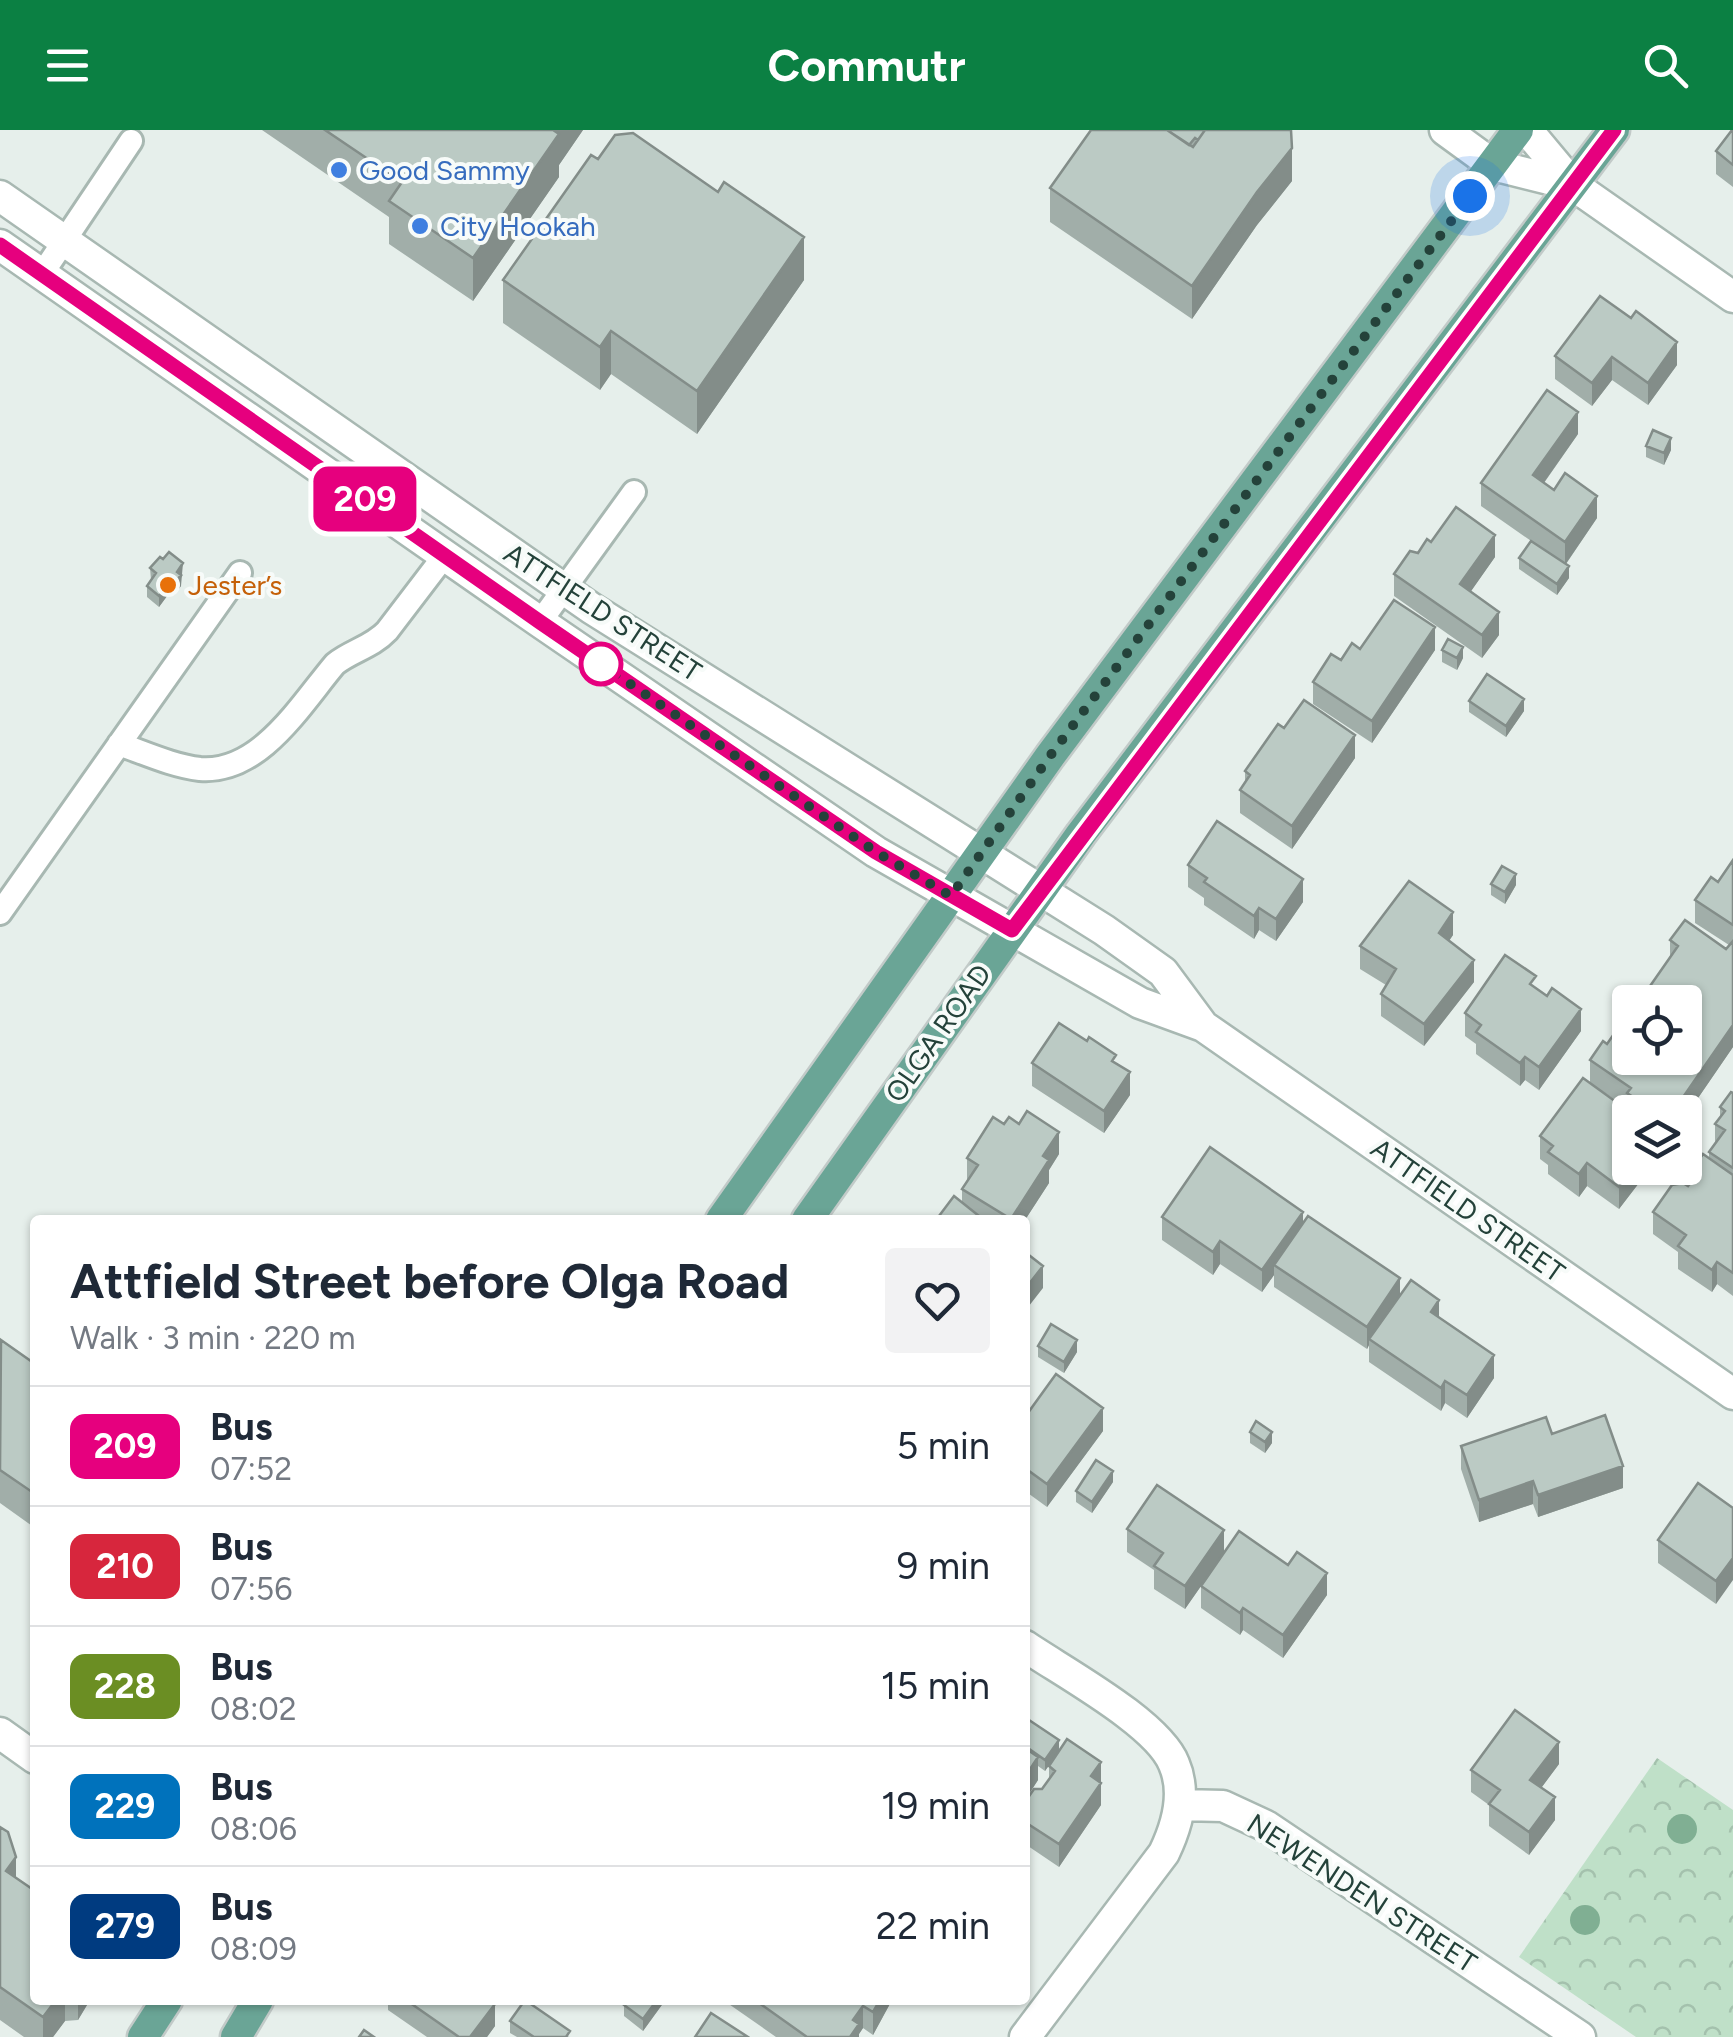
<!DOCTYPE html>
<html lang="en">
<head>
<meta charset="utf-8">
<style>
	:root { --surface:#fff; --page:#f2f2f3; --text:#1f2937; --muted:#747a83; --line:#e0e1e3; --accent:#0b8043 }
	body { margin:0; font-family:Figtree,sans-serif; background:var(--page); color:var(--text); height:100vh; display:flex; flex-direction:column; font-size:38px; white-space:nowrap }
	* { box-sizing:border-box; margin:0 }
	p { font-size:32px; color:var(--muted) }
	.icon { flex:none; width:55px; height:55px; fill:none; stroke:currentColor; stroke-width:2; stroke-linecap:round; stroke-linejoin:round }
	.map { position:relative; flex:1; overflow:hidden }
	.drawer { position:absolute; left:30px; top:1085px; width:1000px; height:790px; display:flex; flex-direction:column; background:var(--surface); border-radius:10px; box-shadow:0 2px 8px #0004 }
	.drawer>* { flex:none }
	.badge { padding:0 20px; border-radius:15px; font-size:35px; line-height:65px }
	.controls { position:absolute; left:1612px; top:855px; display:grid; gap:20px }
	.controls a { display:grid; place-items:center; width:90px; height:90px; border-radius:10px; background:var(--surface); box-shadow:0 2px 8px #0004; font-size:50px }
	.you { position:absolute; width:50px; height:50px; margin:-25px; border:8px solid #fff; border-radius:50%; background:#1a73e8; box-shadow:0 0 0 15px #1a73e833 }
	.map>.badge { position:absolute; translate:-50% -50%; box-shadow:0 0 0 5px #fff }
	.round { display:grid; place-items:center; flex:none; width:105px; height:105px; border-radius:10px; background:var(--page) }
	.overview { display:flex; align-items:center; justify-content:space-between; height:170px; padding:0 40px }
	h1 { font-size:48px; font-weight:700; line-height:75px }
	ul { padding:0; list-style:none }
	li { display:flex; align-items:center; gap:30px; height:120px; padding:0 40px; border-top:2px solid var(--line) }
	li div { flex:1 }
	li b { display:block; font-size:38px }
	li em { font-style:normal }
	li .badge { min-width:110px; font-weight:700; text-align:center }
	header { display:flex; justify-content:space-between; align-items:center; height:130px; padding:0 40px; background:var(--accent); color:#fff; font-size:45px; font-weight:700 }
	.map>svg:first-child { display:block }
	.park { fill:url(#park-crowns) }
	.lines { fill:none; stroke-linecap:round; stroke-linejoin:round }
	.service-casing { stroke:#a8b8b2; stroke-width:28 }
	.minor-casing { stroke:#a8b8b2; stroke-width:35 }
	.tertiary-casing { stroke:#a8b8b2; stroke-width:35 }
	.primary-casing { stroke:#c2cac8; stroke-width:35 }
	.service { stroke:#fff; stroke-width:22 }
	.minor { stroke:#fff; stroke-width:30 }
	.tertiary { stroke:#fff; stroke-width:30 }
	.primary { stroke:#6aa596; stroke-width:30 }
	.tree { fill:#80af93 }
	.wall { fill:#a1aea9 }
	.shaded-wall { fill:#838d89 }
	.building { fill:#bbcac4; stroke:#838d89; stroke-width:2.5 }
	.line-casing { stroke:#fff; stroke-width:22 }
	.line { stroke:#e6007e; stroke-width:15 }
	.walk { stroke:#24423a; stroke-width:10; stroke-dasharray:0 18 }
	.shop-dot { fill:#3f7fe0; stroke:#f7fbf9; stroke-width:4 }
	.food-dot { fill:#e8710a; stroke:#f7fbf9; stroke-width:4 }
	.stop-dot { fill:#fff; stroke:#e6007e; stroke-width:5 }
	.labels { text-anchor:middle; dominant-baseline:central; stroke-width:8; stroke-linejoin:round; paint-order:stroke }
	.shop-label { font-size:28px; fill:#366cbe; stroke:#f7fbf9; text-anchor:start }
	.food-label { font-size:28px; fill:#c56008; stroke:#f7fbf9; text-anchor:start }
	.street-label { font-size:28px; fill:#24423a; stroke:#f7fbf9 }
</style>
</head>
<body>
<header><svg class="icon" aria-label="menu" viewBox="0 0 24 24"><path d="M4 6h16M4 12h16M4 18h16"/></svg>Commutr<svg class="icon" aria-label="search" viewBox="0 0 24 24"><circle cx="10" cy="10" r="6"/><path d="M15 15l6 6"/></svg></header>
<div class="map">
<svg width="1733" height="1907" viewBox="0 0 1733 1907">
	<defs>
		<pattern id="park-crowns" width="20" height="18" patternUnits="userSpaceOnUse" patternTransform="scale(2.5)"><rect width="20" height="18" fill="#bfe0c8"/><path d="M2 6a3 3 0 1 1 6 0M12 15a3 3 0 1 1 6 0" fill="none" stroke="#a4c1ad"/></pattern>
	</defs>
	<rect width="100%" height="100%" fill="#e6efeb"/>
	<path class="park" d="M1657,1628L1733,1680V1907H1636L1519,1827Z"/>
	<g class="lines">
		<defs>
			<path id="service" d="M42,144L131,11
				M540,492L634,362
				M119,614C145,623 173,636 200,639C260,644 301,574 335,534C351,521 372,517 387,501L445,425
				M0,783L240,443"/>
			<path id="minor" d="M1445,0L1493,35L1573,55
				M1527,0L1573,55L1733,167
				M1025,1516C1063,1542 1158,1593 1174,1634C1187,1664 1177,1696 1164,1723L1025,1907
				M0,1603L35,1628
				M1180,1675L1223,1676L1266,1696L1580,1907"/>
			<path id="tertiary" d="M0,66L591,478L1104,800L1163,842L1203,896
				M0,115L540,492L876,722L1140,873L1203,896L1733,1264"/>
			<path id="primary" d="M721,1090L1050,626L1518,0
				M807,1090L1081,704L1614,0
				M143,1907L167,1870
				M236,1907L258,1870"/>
		</defs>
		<use href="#service" class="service-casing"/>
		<use href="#minor" class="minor-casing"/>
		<use href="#tertiary" class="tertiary-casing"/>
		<use href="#primary" class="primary-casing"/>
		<use href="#service" class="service"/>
		<use href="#minor" class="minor"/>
		<use href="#tertiary" class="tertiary"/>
		<use href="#primary" class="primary"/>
	</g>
	<g class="tree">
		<circle cx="1682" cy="1699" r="15"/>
		<circle cx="1585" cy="1790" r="15"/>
	</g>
	<path class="wall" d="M262,0H583L559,35V47L473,171L389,114V87Z
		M1091,0H1291L1292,51L1257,95L1192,189L1050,92V58Z
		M1733,0V57L1716,44V21Z
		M503,150H804L697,304L611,244L600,260L503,193Z
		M1600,166L1677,235L1648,275L1612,250L1592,276L1555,249V226Z
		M1578,304L1544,353L1597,388L1566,434L1569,448L1557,465L1519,439V428L1534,413L1481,376V353Z
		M1646,316L1671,320L1664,335L1646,327Z
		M1431,412L1495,427L1470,462L1499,505L1482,528L1394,466V444Z
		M150,438L183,445L181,448V456L174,465L170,462L159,477L147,467V456L151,450Z
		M1360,519L1435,520L1372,613L1313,574V552L1341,530Z
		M1442,520L1463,528L1457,540L1442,532Z
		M1469,571L1524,581L1506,607L1469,582Z
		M1284,598L1355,628L1292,719L1240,683V660L1245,653V641Z
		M1733,730V917L1685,987V982H1630L1642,1038V1049L1619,1079L1587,1056L1579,1067L1548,1044V1035L1540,1029V1006L1620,973L1590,953V930L1607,914L1685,928V872H1648V859L1670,828V810L1726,819L1729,815L1695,793V770L1718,752Z
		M1188,735L1303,772L1276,811L1259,800L1254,809L1204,775V768L1188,757Z
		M1491,754L1516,755L1505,774L1491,765Z
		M1453,805L1449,811L1474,852L1424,916L1381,886V864L1386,855L1360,839V816Z
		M1536,858L1581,901L1539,960L1525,950L1520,956L1476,924V914L1465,906V883Z
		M1087,911L1116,934L1130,965L1104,1003L1032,956V933Z
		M1733,963V1166L1717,1154L1712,1162L1678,1139V1122L1653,1104V1082L1688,1056L1693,1049V1038L1709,1028V1022L1715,1014V994L1720,987V977Z
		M1004,994L1059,1024L1049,1040V1053L1025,1090H936L962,1073V1059L967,1051V1028Z
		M1162,1087L1303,1092L1400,1165L1439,1188L1494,1248L1467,1288L1445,1273L1441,1281L1369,1232V1215L1367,1219L1274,1157V1145L1262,1162L1220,1134L1213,1145L1162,1110Z
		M0,1211L35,1234V1398L0,1373Z
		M1038,1216L1077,1222L1064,1243L1038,1227Z
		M1025,1287L1103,1301L1047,1377L1025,1361Z
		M1250,1302L1272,1313L1265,1323L1250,1313Z
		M1552,1304L1623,1358L1538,1387L1533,1374L1479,1392L1461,1339V1316Z
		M1113,1352L1092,1383L1076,1372V1361Z
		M1733,1378L1716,1474L1658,1433V1410Z
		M1127,1399L1224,1423L1185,1479L1154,1459V1440L1127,1422Z
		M1201,1456L1327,1465L1283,1528L1243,1500L1240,1505L1201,1478Z
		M1025,1596L1059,1621L1045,1641L1038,1636V1650L1025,1670Z
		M1559,1634L1541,1658L1555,1690L1529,1725L1489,1696V1675L1471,1662V1640Z
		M1049,1636L1101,1675L1059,1737L1025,1714V1672L1042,1659L1049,1651Z
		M0,1697L16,1748L35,1870H90L78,1890L65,1891L53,1907H24L0,1890Z
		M388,1870H490L495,1896L487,1907H427L388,1880Z
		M664,1870V1872L643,1901L624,1886V1875Z
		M723,1870H892L873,1905L863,1898L859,1904V1907H776Z
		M510,1891L570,1907H517L510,1903Z"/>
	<path class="shaded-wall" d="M553,0H583L559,35V47L473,171V128Z
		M1292,18V51L1257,95L1192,189V156L1257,62Z
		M804,107V150L697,304V261Z
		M611,201V244L600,260V217Z
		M1677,212V235L1648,275V253Z
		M1612,227V250L1592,276V253Z
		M1578,282V304L1533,368V345Z
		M1671,308V320L1664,335V323Z
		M1597,366V388L1565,435V412Z
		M1495,405V427L1460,477V454Z
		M183,433L181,456L174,465V454L177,442Z
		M1569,436V448L1557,465V454Z
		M170,451V462L159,477V466Z
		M1499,482V505L1482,528V505Z
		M1435,497V520L1372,613V591Z
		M1463,517V528L1457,540V528Z
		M1524,569V581L1506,607V596Z
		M1355,605V628L1292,719V696Z
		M1516,744V755L1505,774V762Z
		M1303,749V772L1276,811V789Z
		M1259,778V800L1254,809V786Z
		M1453,782V805L1439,825V803Z
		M1474,830V852L1424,916V894Z
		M1581,879V901L1539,960V937Z
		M1733,895V917L1685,987V982H1679V973Z
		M1525,927V950L1520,956V933Z
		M1130,942V965L1104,1003V981Z
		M1671,968V982H1660Z
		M1059,1002V1024L1049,1040V1053L1025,1090H1011L1043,1026Z
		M1587,1033V1056L1579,1067V1044Z
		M1632,1038H1642V1049L1619,1079V1057Z
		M1303,1082V1104L1274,1135V1145L1262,1162V1140Z
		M1220,1111V1134L1213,1145V1122Z
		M1717,1132V1154L1712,1162V1140Z
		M1043,1136V1158L1025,1181V1159Z
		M1400,1148V1171L1369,1209V1215L1367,1219V1197Z
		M1439,1170V1192L1431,1182Z
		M1077,1210V1222L1064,1243V1232Z
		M1494,1225V1248L1467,1288V1265Z
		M1445,1251V1273L1441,1281V1258Z
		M1103,1278V1301L1047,1377V1354Z
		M1272,1302V1313L1265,1323V1312Z
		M1623,1336V1358L1538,1387V1365Z
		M1113,1341V1352L1092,1383V1372Z
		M1533,1351V1374L1479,1392V1370Z
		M1224,1400V1423L1185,1479V1456Z
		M1733,1428V1450L1716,1474V1451Z
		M1327,1443V1465L1283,1528V1505Z
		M1243,1478V1500L1240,1505V1483Z
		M1059,1610V1621L1045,1641V1630Z
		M1559,1612V1634L1530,1673V1650Z
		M1038,1627V1650L1025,1670V1647Z
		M1101,1632V1675L1059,1737V1714L1091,1646Z
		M1555,1667V1690L1529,1725V1702Z
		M16,1727V1760L6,1741Z
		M56,1870H65V1891L53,1907H43V1887Z
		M78,1870H90L78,1890Z
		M657,1870H664V1872L643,1901V1889Z
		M880,1870H892L873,1905V1882Z
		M495,1874V1896L487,1907H470Z
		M863,1876V1898L859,1904V1907H850L853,1890Z"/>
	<path class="building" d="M325,0H553L559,4L473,128L389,71L402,52Z
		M1091,0H1167L1193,17L1205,0H1291L1292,18L1257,62L1192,156L1050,58Z
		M1167,0H1205L1198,10L1195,8L1189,15Z
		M1732,0H1733V35L1716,21Z
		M633,3L718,62L724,52L804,107L697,261L611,201L600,217L503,150L591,25L598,29L615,5Z
		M1600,166L1631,188L1636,181L1677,212L1648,253L1612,227L1592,253L1555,226Z
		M1547,260L1578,282L1533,345L1554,360L1565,343L1597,366L1565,412L1481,353Z
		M1653,300L1671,308L1664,323L1646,316Z
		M1456,377L1495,405L1460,454L1499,482L1482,505L1394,444L1410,421L1418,423L1427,409L1431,412Z
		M1531,411L1569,436L1557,454L1519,428Z
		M169,422L183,433L177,442L181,445L174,454L170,451L159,466L147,456L156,443L150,438L160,427L163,429Z
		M1394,470L1435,497L1372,591L1313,552L1331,524L1341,530L1352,513L1360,519Z
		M1448,509L1463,517L1457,528L1442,520Z
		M1487,544L1524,569L1506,596L1469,571Z
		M1304,570L1355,605L1292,696L1240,660L1250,645L1245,641L1278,594L1284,598Z
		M1217,691L1303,749L1276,789L1259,778L1254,786L1204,752L1207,748L1188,735Z
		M1733,730V795L1695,770L1711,747L1718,752Z
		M1502,736L1516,744L1505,762L1491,754Z
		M1409,751L1453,782L1439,803L1474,830L1424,894L1381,864L1396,839L1360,816Z
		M1685,790L1726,819L1733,811V895L1679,973L1671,968L1660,982H1656L1627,963L1631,958L1590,930L1603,911L1607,914L1630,881V928H1685V899L1691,889L1685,885V872H1667L1648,859L1678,816L1670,810Z
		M1505,825L1536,846L1530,854L1547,866L1552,858L1581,879L1539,937L1525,927L1520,933L1476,902L1481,895L1465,883Z
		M1059,893L1087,911L1089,907L1116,925L1112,931L1130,942L1104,981L1032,933Z
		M1583,948L1619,974L1623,969L1642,982H1630V1038H1634L1619,1057L1587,1033L1579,1044L1548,1022L1553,1016L1540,1006Z
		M1731,962L1733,963V1038L1709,1022L1725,1000L1715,994L1725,981L1720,977Z
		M1027,981L1059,1002L1043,1026L1049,1030L1011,1089L962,1059L978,1035L967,1028L993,987L1004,994L1009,987L1019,994Z
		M1210,1017L1303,1082L1262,1140L1220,1111L1213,1122L1162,1087Z
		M1703,1024L1733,1045V1143L1717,1132L1712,1140L1678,1116L1686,1105L1653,1082L1672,1055L1683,1053L1688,1056L1699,1042L1693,1038Z
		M954,1066L984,1090H936Z
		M1308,1086L1400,1148L1367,1197L1274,1135Z
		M1025,1122L1043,1136L1025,1159Z
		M1411,1150L1439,1170L1431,1182L1494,1225L1467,1265L1445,1251L1441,1258L1369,1209Z
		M1051,1194L1077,1210L1064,1232L1038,1216Z
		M1,1210L35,1234V1364L0,1340Z
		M1056,1244L1103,1278L1047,1354L1025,1338V1287Z
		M1605,1285L1623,1336L1538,1365L1533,1351L1479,1370L1461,1316L1546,1287L1552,1304Z
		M1256,1291L1272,1302L1265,1312L1250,1302Z
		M1096,1330L1113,1341L1092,1372L1076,1361Z
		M1698,1353L1733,1378V1428L1716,1451L1658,1410Z
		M1157,1355L1224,1400L1185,1456L1154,1436L1163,1423L1127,1399Z
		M1239,1401L1288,1435L1297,1422L1327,1443L1283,1505L1243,1478L1240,1483L1201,1456Z
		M1515,1580L1559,1612L1530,1650L1555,1667L1529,1702L1489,1674L1500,1660L1471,1640Z
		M1029,1590L1059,1610L1045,1630L1025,1616V1596Z
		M1067,1609L1101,1632L1091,1646L1101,1653L1059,1714L1025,1692V1672L1034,1659H1042L1055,1641L1049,1636Z
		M1025,1618L1038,1627L1025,1647Z
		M0,1697L8,1702L16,1727L6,1741L35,1761V1870H56L43,1887L0,1857Z
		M406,1870H490L495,1874L470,1907H459Z
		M525,1870L570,1901L566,1907H534L510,1891Z
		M627,1870H657L643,1889L624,1875Z
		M755,1870H880L873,1882L863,1876L853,1890L859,1894L850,1907H807Z
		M711,1883L748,1907H695Z
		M364,1900L374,1907H359Z"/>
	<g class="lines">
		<defs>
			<path id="line" d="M0,115L540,492L876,722L1012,800L1614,0"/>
		</defs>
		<use href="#line" class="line-casing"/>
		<use href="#line" class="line"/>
		<path class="walk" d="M601,534L876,722L951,766L1050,626L1470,66"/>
	</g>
	<g class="shop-dot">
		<circle cx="339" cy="40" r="10"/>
		<circle cx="420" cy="96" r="10"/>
	</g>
	<circle class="food-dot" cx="168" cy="455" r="10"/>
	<circle class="stop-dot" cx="601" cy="534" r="20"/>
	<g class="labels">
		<g class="shop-label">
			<text x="359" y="40">Good Sammy</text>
			<text x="440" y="96">City Hookah</text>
		</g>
		<g class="food-label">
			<text x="188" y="455">Jester’s</text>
		</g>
		<g class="street-label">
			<text transform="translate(603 482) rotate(33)">ATTFIELD STREET</text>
			<text transform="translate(938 903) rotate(-55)">OLGA ROAD</text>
			<text transform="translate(1468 1080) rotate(35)">ATTFIELD STREET</text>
			<text transform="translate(1362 1763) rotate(33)">NEWENDEN STREET</text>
		</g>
	</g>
</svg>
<div class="controls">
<a><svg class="icon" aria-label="locate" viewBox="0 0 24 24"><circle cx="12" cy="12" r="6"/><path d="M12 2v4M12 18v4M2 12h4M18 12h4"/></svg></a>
<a><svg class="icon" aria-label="layers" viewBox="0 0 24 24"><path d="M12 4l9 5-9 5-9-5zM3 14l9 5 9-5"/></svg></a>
</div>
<div class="you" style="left:1470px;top:66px"></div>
<b class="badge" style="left:365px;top:369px;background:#e6007e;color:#fff">209</b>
<section class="drawer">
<div class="overview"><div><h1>Attfield Street before Olga Road</h1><p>Walk · 3 min · 220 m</p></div><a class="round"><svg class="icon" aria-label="heart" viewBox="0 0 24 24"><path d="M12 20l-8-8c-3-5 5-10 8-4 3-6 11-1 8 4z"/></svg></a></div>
<ul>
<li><span class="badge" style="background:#e6007e;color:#fff">209</span><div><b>Bus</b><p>07:52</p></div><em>5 min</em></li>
<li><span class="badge" style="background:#d7263d;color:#fff">210</span><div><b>Bus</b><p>07:56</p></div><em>9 min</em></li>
<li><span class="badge" style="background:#6b8e23;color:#fff">228</span><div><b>Bus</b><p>08:02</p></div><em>15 min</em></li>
<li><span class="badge" style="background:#0072bc;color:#fff">229</span><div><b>Bus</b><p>08:06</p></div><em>19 min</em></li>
<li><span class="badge" style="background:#003b80;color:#fff">279</span><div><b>Bus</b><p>08:09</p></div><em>22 min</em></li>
</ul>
</section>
</div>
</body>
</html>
